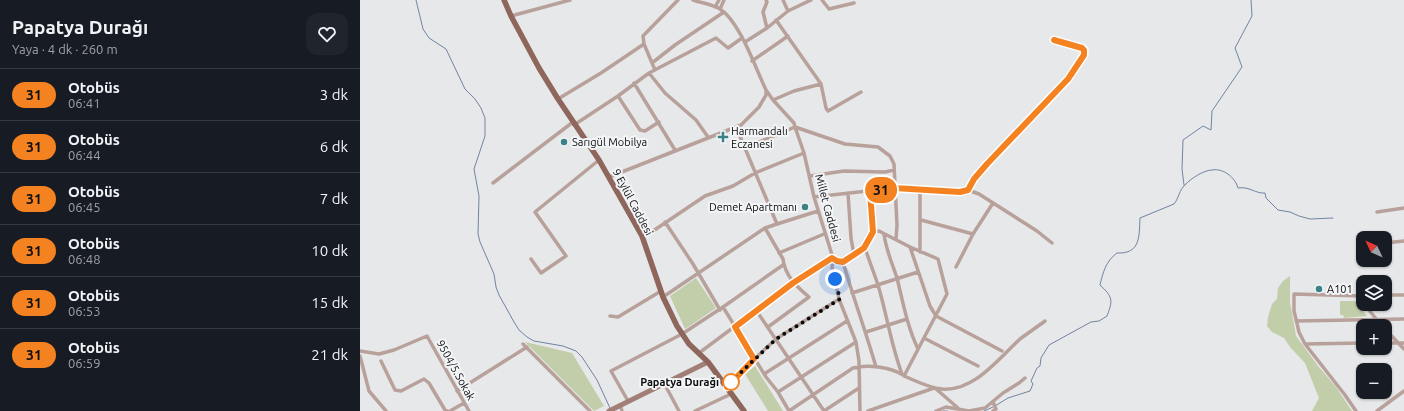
<!DOCTYPE html>
<html lang="tr">
<head>
<meta charset="utf-8">
<style>
	:root { --surface:#171b24; --page:#20242c; --text:#f1f3f6; --muted:#9ea1a6; --line:#363941 }
	body { margin:0; font-family:Ubuntu,sans-serif; background:var(--page); color:var(--text); height:100vh; display:flex; flex-direction:column; font-size:15px; white-space:nowrap }
	* { box-sizing:border-box; margin:0 }
	p { font-size:13px; color:var(--muted) }
	.icon { flex:none; width:22px; height:22px; fill:none; stroke:currentColor; stroke-width:2; stroke-linecap:round; stroke-linejoin:round }
	.map { position:relative; flex:1; overflow:hidden }
	.side { display:flex; flex-direction:column; background:var(--surface); width:360px }
	.side>* { flex:none }
	.badge { padding:0 8px; border-radius:13px; font-size:14px; line-height:26px }
	.needle { width:26px; rotate:314deg }
	.buttons { position:absolute; left:996px; top:231px; display:grid; gap:8px }
	.buttons a { display:grid; place-items:center; width:36px; height:36px; border-radius:8px; background:var(--surface); box-shadow:0 1px 3px #0004; font-size:20px }
	.you { position:absolute; width:20px; height:20px; margin:-10px; border:3px solid #fff; border-radius:50%; background:#1a73e8; box-shadow:0 0 0 6px #1a73e833 }
	.map>.badge { position:absolute; translate:-50% -50%; box-shadow:0 0 0 2px #fff }
	.round { display:grid; place-items:center; flex:none; width:42px; height:42px; border-radius:12px; background:var(--page) }
	.head { display:flex; align-items:center; justify-content:space-between; height:68px; padding:0 12px }
	h1 { font-size:19px; font-weight:700; line-height:30px }
	ul { padding:0; list-style:none }
	li { display:flex; align-items:center; gap:12px; height:52px; padding:0 12px; border-top:1px solid var(--line) }
	li div { flex:1 }
	li b { display:block; font-size:15px }
	li em { font-style:normal }
	li .badge { min-width:44px; font-weight:700; text-align:center }
	main { display:flex; flex:1; min-height:0 }
	.map>svg:first-child { display:block }
	.green { fill:#c2cdaa }
	.lines { fill:none; stroke-linecap:round; stroke-linejoin:round }
	.stream { stroke:#7284a2; stroke-width:1 }
	.street { stroke:#b9a19b; stroke-width:3.5 }
	.secondary { stroke:#a17f76; stroke-width:5 }
	.primary { stroke:#8f665b; stroke-width:5.5 }
	.line-casing { stroke:#fff; stroke-width:9 }
	.line { stroke:#f58220; stroke-width:6 }
	.walk { stroke:#0b0b0c; stroke-width:4; stroke-dasharray:0 7.2 }
	.poi-dot { fill:#3a8287; stroke:#f3f5f7; stroke-width:1.5 }
	.stop-dot { fill:#fff; stroke:#f58220; stroke-width:2 }
	.labels { text-anchor:middle; dominant-baseline:central; stroke-width:4; stroke-linejoin:round; paint-order:stroke }
	.poi-label { font-size:11px; fill:#0b0b0c; stroke:#f3f5f7; text-anchor:start }
	.street-label { font-size:11px; fill:#0b0b0c; stroke:#f3f5f7 }
	.stop-label { font-size:11px; font-weight:bold; fill:#0b0b0c; stroke:#f3f5f7; text-anchor:end }
</style>
</head>
<body>
<main>
<section class="side">
<div class="head"><div><h1>Papatya Durağı</h1><p>Yaya · 4 dk · 260 m</p></div><a class="round"><svg class="icon" aria-label="heart" viewBox="0 0 24 24"><path d="M12 20l-8-8c-3-5 5-10 8-4 3-6 11-1 8 4z"/></svg></a></div>
<ul>
<li><span class="badge" style="background:#f58220;color:#111">31</span><div><b>Otobüs</b><p>06:41</p></div><em>3 dk</em></li>
<li><span class="badge" style="background:#f58220;color:#111">31</span><div><b>Otobüs</b><p>06:44</p></div><em>6 dk</em></li>
<li><span class="badge" style="background:#f58220;color:#111">31</span><div><b>Otobüs</b><p>06:45</p></div><em>7 dk</em></li>
<li><span class="badge" style="background:#f58220;color:#111">31</span><div><b>Otobüs</b><p>06:48</p></div><em>10 dk</em></li>
<li><span class="badge" style="background:#f58220;color:#111">31</span><div><b>Otobüs</b><p>06:53</p></div><em>15 dk</em></li>
<li><span class="badge" style="background:#f58220;color:#111">31</span><div><b>Otobüs</b><p>06:59</p></div><em>21 dk</em></li>
</ul>
</section>
<div class="map">
<svg width="1044" height="411" viewBox="0 0 1044 411">
	<rect width="100%" height="100%" fill="#e6e8e9"/>
	<path class="green" d="M930,276V302L936,336L958,366L976,387L992,411H952L959,398L945,363L930,347L924,338L912,332L907,326L908,317L912,304L917,299L918,288L923,281Z
		M336,278L356,308L325,329L310,296Z
		M980,301H995L1007,316L984,318L983,315H980Z
		M165,342L212,353L244,406L234,411Z
		M395,366L423,411H408L385,374Z"/>
	<g class="lines">
		<path class="stream" d="M56,0L63,29L69,38L86,49L105,89L115,99L121,108L125,118V136L114,169L119,196L118,234L120,242L134,274L136,287L139,295L154,322L159,330L167,337L174,341L203,346L216,351L222,357L237,380L250,408
			M824,185L822,169L823,140L843,126L851,130L852,111L882,67L875,48L892,16L891,0
			M635,406L648,398L670,391L673,384L671,381L677,368L680,366L681,358L689,345L731,322L739,321L747,316C753,300 753,297 740,285C743,272 746,261 757,253C781,254 779,236 780,218L814,204C819,198 819,190 825,185C830,179 844,170 852,170C863,168 875,177 878,188C889,186 896,194 905,193L906,198L918,210L930,212L939,216L950,219L973,218
			M583,411H588
			M624,411L633,407"/>
		<path class="street" d="M406,0L407,2L403,12L407,28
			M423,0L428,11L451,0
			M462,0L469,9L494,3
			M355,7L359,0
			M360,9L364,0
			M151,16L210,0
			M416,20L461,84L466,108L468,111L501,92
			M385,42L407,28L428,11
			M392,61L428,36
			M292,63L315,45L364,12
			M295,70L284,44L283,36L318,0
			M289,73L305,93L336,120L348,137
			M274,83L315,150
			M406,90L413,100L434,123L435,127L444,153L454,197L473,258L472,268L479,299L496,342L499,361L500,411
			M258,96L280,130L285,131L299,122
			M198,99L241,73L284,44
			M413,100L434,91L461,84
			M214,125L258,96L289,73L356,38L368,48L382,38
			M376,127L417,224
			M385,148L435,127L485,144L518,147L530,156L534,164L537,225L536,239
			M450,176L484,171L525,172L534,170
			M249,177L381,125L399,107L406,95V90C395,67 380,22 360,9C352,4 341,3 333,0
			M133,183L213,122
			M560,190V252
			M608,190L614,179L627,164L709,79L724,55V50L722,48L694,40
			M510,191L513,232
			M488,193L491,238L494,255
			M454,197L534,188L600,192L608,190L619,194L677,231L692,243
			M1017,212L1044,208
			M561,220L613,234
			M305,222L333,264L360,310
			M405,228L423,259C425,276 437,287 449,297L408,327
			M524,234C526,250 532,263 537,278C543,302 547,326 558,349
			M282,236L293,231L345,196L373,186L395,173L444,153
			M1025,243L1044,241
			M550,247L570,306L576,316L642,351
			M505,248C509,260 514,273 518,285C527,315 531,345 542,374
			M419,253L464,234
			M171,259L181,273L206,256L175,212L239,160
			M483,262C493,297 506,332 516,367
			M596,267L613,234L633,203
			M492,293L558,272
			M1025,295H1044
			M303,297L405,228L417,224L458,211
			M1004,304L1022,326
			M363,307L406,377L418,392L429,411
			M396,310L464,411
			M250,316L258,317L301,291
			M936,321L1044,319
			M1025,329L1044,349
			M506,332L547,319
			M564,338L618,366
			M1025,343H1044
			M163,344L230,411
			M945,344L1003,343
			M0,351L19,354L34,350L67,336L109,411
			M339,353L433,283L473,258L477,261L483,262L505,248L513,232L519,231L550,247L578,259L587,294L544,376C556,381 569,388 582,389C614,392 639,358 660,339C668,333 677,327 685,321
			M0,356L9,391L26,411
			M21,361L35,390L41,391L64,379L69,383L85,410L87,411
			M404,374L487,321
			M304,383L319,411
			M367,387L380,372L416,339L479,299
			M575,388L598,408
			M97,391L167,347
			M418,392L496,342
			M268,401L251,371L322,334L363,307L423,265
			M633,402L636,409L633,411
			M260,405L262,411
			M90,411L104,403
			M335,411L371,394
			M429,411L493,368C508,364 530,367 543,375
			M464,411L499,388
			M508,411L574,388
			M576,411L586,407L609,411L625,408L643,393L659,383L665,378
			M996,411L985,395L945,344L939,332L934,311V294L1003,296
			M1017,411L1044,391"/>
		<path class="secondary" d="M249,411L348,362"/>
		<path class="primary" d="M144,0L151,16L179,68L198,99L239,160L282,236L303,297L317,326L329,344L348,362L384,411"/>
	</g>
	<g class="lines">
		<defs>
			<path id="line" d="M367,387L394,359L375,327L433,283L472,258L477,261L483,262L504,248L513,232L510,191L534,188L600,192L608,190L614,179L627,164L708,79L724,55V50L722,48L694,40"/>
		</defs>
		<use href="#line" class="line-casing"/>
		<use href="#line" class="line"/>
		<path class="walk" d="M371,382L416,339L480,299L475,279"/>
	</g>
	<g class="poi-dot">
		<path d="M361 131h4v4h4v4h-4v4h-4v-4h-4v-4h4z"/>
		<circle cx="204" cy="142" r="4"/>
		<circle cx="445" cy="207" r="4"/>
		<circle cx="959" cy="289" r="4"/>
	</g>
	<circle class="stop-dot" cx="371" cy="382" r="8"/>
	<g class="labels">
		<g class="poi-label">
			<text x="371" y="131">Harmandalı<tspan x="371" dy="13">Eczanesi</tspan></text>
			<text x="212" y="142">Sarıgül Mobilya</text>
			<text x="437" y="207" text-anchor="end">Demet Apartmanı</text>
			<text x="967" y="289">A101</text>
		</g>
		<g class="street-label">
			<text transform="translate(273 202) rotate(62)">9 Eylül Caddesi</text>
			<text transform="translate(468 208) rotate(75)">Millet Caddesi</text>
			<text transform="translate(96 370) rotate(61)">9504/5.Sokak</text>
		</g>
		<g class="stop-label">
			<text x="359" y="382">Papatya Durağı</text>
		</g>
	</g>
</svg>
<div class="buttons">
<a><svg class="needle" viewBox="-14 -14 28 28"><path d="M0-13l5 13h-10z" fill="#e53935"/><path d="M0 13l5-13h-10z" fill="#9ea1a6"/></svg></a>
<a><svg class="icon" aria-label="layers" viewBox="0 0 24 24"><path d="M12 4l9 5-9 5-9-5zM3 14l9 5 9-5"/></svg></a>
<a>+</a>
<a>−</a>
</div>
<div class="you" style="left:475px;top:279px"></div>
<b class="badge" style="left:521px;top:190px;background:#f58220;color:#111">31</b>
</div>
</main>
</body>
</html>
